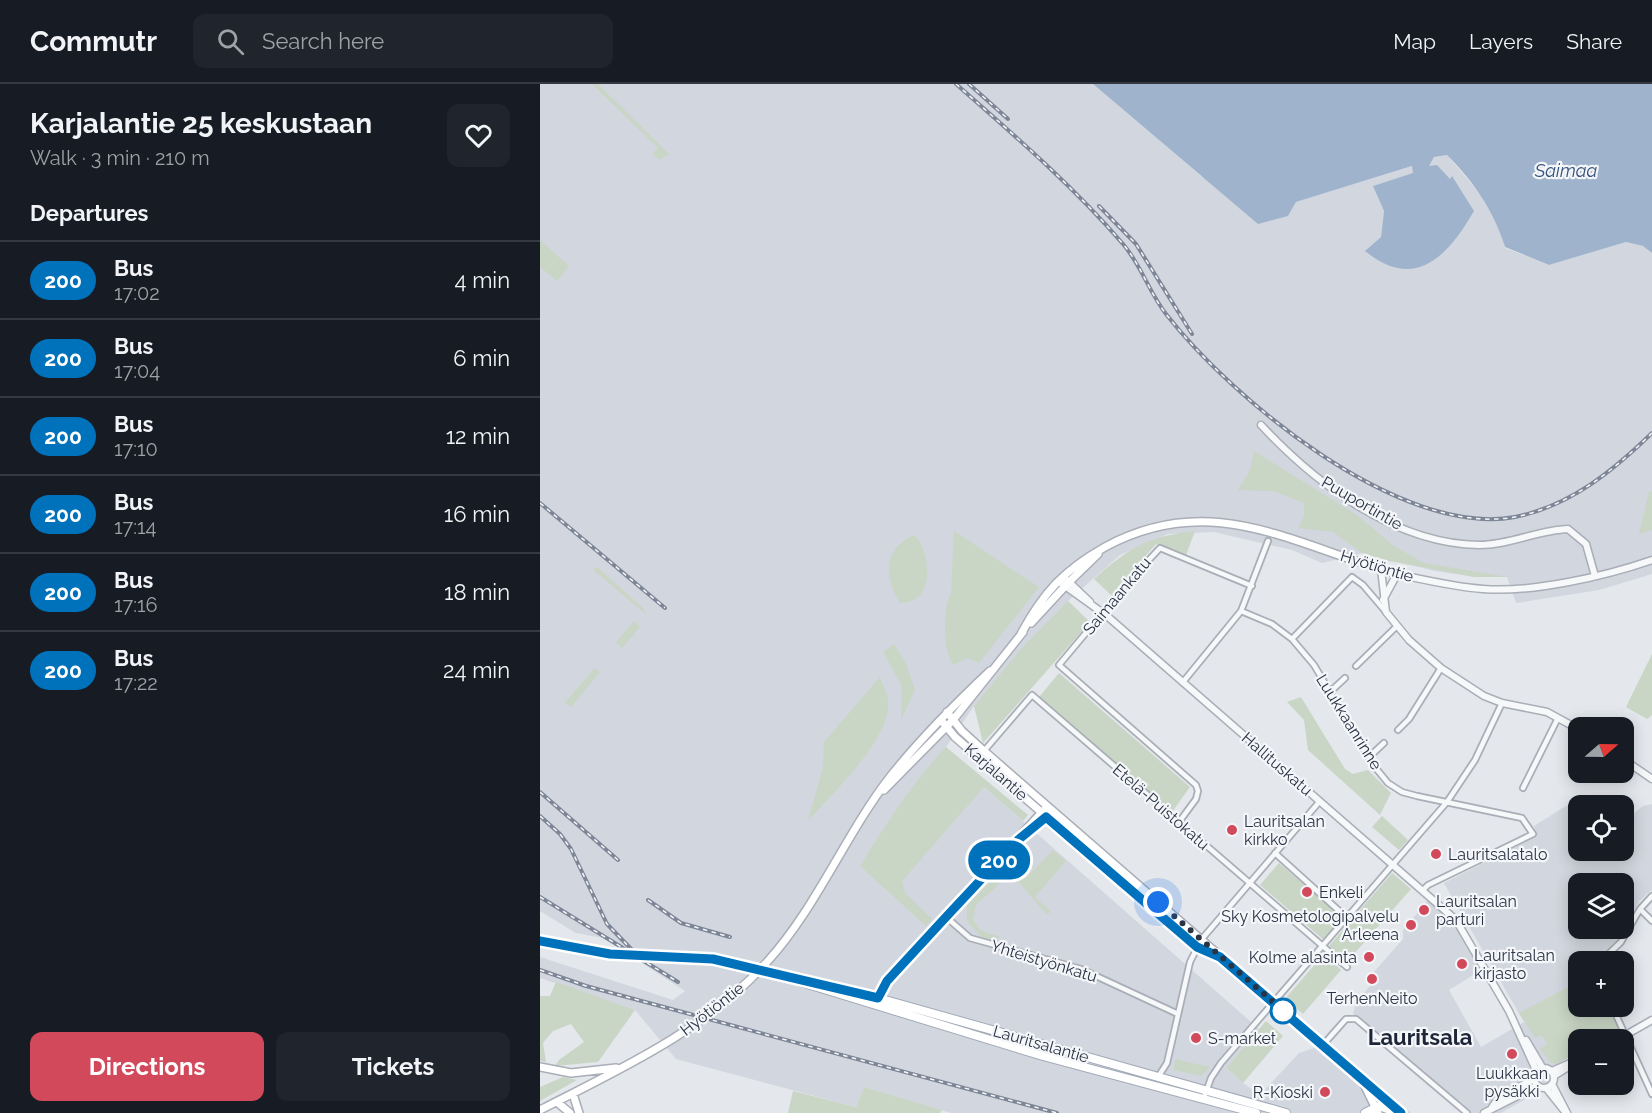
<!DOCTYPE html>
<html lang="en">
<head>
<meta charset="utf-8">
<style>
	:root { --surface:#171b24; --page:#20242c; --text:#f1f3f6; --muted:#9ea1a6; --line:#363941; --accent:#d1495b }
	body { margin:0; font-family:Raleway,sans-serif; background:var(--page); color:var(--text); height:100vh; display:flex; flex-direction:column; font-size:22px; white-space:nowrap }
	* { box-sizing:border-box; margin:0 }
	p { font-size:20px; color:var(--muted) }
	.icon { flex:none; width:33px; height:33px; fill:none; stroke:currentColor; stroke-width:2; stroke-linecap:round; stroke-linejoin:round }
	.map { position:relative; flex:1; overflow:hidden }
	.panel { display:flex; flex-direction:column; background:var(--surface); width:540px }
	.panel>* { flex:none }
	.badge { padding:0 12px; border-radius:20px; font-size:21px; line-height:39px }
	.needle { width:39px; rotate:70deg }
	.controls { position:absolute; left:1028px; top:633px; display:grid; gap:12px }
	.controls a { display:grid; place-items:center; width:66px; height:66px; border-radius:12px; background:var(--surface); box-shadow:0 3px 15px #0003; font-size:30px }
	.you { position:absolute; width:30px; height:30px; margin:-15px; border:4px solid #fff; border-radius:50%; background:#1a73e8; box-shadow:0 0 0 9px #1a73e833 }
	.map>.badge { position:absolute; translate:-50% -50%; box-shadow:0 0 0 3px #fff }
	h2 { padding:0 30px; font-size:22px; line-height:54px }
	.round { display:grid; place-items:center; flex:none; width:63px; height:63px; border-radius:12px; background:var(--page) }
	.summary { display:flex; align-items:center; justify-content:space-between; height:102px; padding:0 30px }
	h1 { font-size:28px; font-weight:700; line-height:45px }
	.primary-button { display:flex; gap:12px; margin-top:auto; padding:12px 30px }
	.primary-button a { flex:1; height:69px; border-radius:12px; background:var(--accent); color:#fff; font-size:24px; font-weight:700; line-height:69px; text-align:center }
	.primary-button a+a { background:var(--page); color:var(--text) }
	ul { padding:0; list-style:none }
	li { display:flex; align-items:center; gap:18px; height:78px; padding:0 30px; border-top:2px solid var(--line) }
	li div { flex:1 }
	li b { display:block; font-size:22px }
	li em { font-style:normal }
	li .badge { min-width:66px; font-weight:700; text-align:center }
	header { display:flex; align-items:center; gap:36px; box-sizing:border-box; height:84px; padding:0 30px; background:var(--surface); border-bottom:2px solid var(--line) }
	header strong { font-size:28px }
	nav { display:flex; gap:33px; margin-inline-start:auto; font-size:21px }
	.search { width:420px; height:54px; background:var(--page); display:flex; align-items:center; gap:15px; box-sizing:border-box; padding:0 21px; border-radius:12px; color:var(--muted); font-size:22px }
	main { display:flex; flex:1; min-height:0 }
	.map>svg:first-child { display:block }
	.built { fill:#d2d6de; fill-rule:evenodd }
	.green { fill:#c9d6c5 }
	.water { fill:#9fb4cc }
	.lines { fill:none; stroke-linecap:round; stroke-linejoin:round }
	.minor-casing { stroke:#a9aeb7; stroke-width:8 }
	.tertiary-casing { stroke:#a9aeb7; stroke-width:9 }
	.secondary-casing { stroke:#a9aeb7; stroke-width:10 }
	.primary-casing { stroke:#a3abb8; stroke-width:10 }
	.minor { stroke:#f7f8fa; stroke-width:4.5 }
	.tertiary { stroke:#f7f8fa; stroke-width:6 }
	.secondary { stroke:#fff; stroke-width:7 }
	.primary { stroke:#fff; stroke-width:8 }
	.rail-casing { stroke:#7d8696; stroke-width:4 }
	.rail { stroke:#f4f6f9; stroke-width:1.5; stroke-dasharray:4.5; stroke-linecap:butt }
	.primary-bridge-casing { stroke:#a3abb8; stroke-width:10; stroke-linecap:butt }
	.primary-bridge { stroke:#fff; stroke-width:8 }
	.line-casing { stroke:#fff; stroke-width:14 }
	.line { stroke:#0072bc; stroke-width:9 }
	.walk { stroke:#2b3445; stroke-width:6; stroke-dasharray:0 10.8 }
	.poi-dot { fill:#d1495b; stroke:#f4f6f9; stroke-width:2 }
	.stop-dot { fill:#fff; stroke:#0072bc; stroke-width:3 }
	.labels { text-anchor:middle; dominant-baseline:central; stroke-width:4.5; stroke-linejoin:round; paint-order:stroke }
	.street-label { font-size:16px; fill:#2b3445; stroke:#f4f6f9 }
	.poi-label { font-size:16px; fill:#2b3445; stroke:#f4f6f9; text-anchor:start }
	.water-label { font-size:18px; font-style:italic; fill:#34527a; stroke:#f4f6f9 }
	.district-label { font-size:22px; font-weight:bold; fill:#1d2536; stroke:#f4f6f9 }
</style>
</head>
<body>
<header>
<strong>Commutr</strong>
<div class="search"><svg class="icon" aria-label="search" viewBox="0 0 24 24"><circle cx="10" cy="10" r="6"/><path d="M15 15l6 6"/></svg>Search here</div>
<nav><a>Map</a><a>Layers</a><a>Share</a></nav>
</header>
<main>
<section class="panel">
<div class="summary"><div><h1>Karjalantie 25 keskustaan</h1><p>Walk · 3 min · 210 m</p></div><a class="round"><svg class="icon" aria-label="heart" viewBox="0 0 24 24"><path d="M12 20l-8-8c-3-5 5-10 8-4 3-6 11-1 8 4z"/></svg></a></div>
<h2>Departures</h2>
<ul>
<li><span class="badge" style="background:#0072bc;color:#fff">200</span><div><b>Bus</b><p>17:02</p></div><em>4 min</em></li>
<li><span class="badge" style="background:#0072bc;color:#fff">200</span><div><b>Bus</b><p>17:04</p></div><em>6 min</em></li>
<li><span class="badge" style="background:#0072bc;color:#fff">200</span><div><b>Bus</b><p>17:10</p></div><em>12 min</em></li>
<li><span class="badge" style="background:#0072bc;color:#fff">200</span><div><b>Bus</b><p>17:14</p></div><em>16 min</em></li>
<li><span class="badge" style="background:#0072bc;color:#fff">200</span><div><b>Bus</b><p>17:16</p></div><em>18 min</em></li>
<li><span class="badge" style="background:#0072bc;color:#fff">200</span><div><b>Bus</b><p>17:22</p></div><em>24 min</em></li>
</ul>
<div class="primary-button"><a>Directions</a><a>Tickets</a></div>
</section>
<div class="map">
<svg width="1112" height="1029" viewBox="0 0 1112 1029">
	<rect width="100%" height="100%" fill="#e4e7ec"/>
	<path class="built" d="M0,0H553L662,93L748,132L756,118L873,82L874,89L834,102L844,127L841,153L826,167L835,175L894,73L907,71L946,117L957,136L965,164L1009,181L1086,158L1103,162L1112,169V490L1059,506L976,519L967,493H935L895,487L823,469L782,479L752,466L674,448L628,450L580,471L528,517L434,622L406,663L444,703L719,945L686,984L703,999L720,1011L759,969L790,959L871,1029H411L324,1003L316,1023L136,975L95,926L0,894V873L133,916L145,907L63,854L36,849L0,827Z
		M1112,720V806L1099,817L1079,854L1054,877L1038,878V922L1068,923L1079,945L1060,955L1038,956V968L1017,980V997L961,1029H921L927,1025L813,930L816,918L831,901L826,897L863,855V846L889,815L919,843L943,885L909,906L941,963L984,938L904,799L997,752L994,742L1026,722L1038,723V766H1083V738L1103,722ZM1038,800H1083V844H1038Z"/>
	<path class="green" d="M52,0H58L129,70L120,76L113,70L118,64Z
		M0,156L29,182L17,197L0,183Z
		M714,367L817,431L854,462L884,479L968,493H935L849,477L822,469L793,448L758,444L764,431V419L733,407L698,406L710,386Z
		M1112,407V446L1099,450L1109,408Z
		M414,447L499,503L439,579L427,574L414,581C402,569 403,522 411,509Z
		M655,447L646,471L616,460L571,511L554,495C588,464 609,452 655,447Z
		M375,451C391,470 396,520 360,519C344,494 343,463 375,451Z
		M57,483L103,524L107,531L53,486Z
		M528,517L550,538L443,659L434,622L481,565Z
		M94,537L100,543L82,564L76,558Z
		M354,560L365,577L375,606L361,636L362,602L343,568Z
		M1112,570V631L1107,635L1086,623Z
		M55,584L60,588L31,623L25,618Z
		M519,589L650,703L632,728L499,613Z
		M340,593C342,600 347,608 348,615C354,652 291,711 268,737L283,683L284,658Z
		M761,613L805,685L813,690L828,686L851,709L840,731L768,666L764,636L747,618Z
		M406,663L488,731L483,737L444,703L362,797L365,809L392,835L386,842L320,782C346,740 372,699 406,663Z
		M842,732L868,756L859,766L832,743Z
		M513,766L526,777L495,813L511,828L507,830C493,817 485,802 470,790L436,821L433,836L440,846L460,853L455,856L441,853L427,837V821L469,780L486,794Z
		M739,779L803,834L784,856L720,801Z
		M852,789L871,805L807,878L789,862Z
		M784,870L801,886L763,930L745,915Z
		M16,898L95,926L58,978L15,982L19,976L44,958L31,940L13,947L3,959L6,978L0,977V912H10Z
		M1038,898V922L1068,923L1079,945L1060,955L1038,956V968L1017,980L1011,979L1000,965L1007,960L1002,951L995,954L979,929Z
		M726,937L743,952L703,999L686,984Z
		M635,975L670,983L661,992L634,986Z
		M23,993L37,996L0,1017V1003Z
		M324,1003L402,1026L400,1029H248L253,1007L316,1023Z"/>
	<path class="water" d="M553,0H1112V169L1103,162L1086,158L1009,181L965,163C954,127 934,98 907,71L894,73L889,82L897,81L910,95L912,92L934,127C908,172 875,208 825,167L841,153L844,127L833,102L873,89L872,82L756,118L748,132L718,140Z"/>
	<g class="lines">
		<defs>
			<path id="minor" d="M701,527L732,540L752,555L774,581L834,682L848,699L862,708L877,712L982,734L993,750L888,801L883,806
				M752,555L812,493L823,501L846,528
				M816,582L857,542
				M643,598L701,527L728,457
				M790,608L805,594
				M858,646L869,635L901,584
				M444,667L492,611L807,883
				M829,673L844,659
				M983,704L1018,634
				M639,738L656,715L658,707L656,701L519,581L591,495L620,464L712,502
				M735,769L807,834
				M1100,825L1112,837
				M406,833L430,854L541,885L638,930
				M1060,878L1081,858L1100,825L1112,812
				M1072,922L1112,1010
				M782,962L806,935H816L927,1029
				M618,993L627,979L650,878L661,856L780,717
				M664,1014L671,994L681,979L907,718L935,676L962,619"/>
			<path id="tertiary" d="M721,341C776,400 855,460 939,461C970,461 998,446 1028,445L1046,460L1055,492
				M841,485L846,528L869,556L901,584L944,612L962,619L1007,628L1038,645
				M527,496L550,518
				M521,499L567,532L916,836L969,927L996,986
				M843,516L857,490C885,496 914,503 943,505C992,509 1066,492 1112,476
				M1083,675L1112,695
				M986,956L1002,983
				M1077,956L1112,936
				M994 994a10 10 0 1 1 20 0a10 10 0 1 1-20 0Z
				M1012,987L1030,979
				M1014,992L1038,977
				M1012,1000L1027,1029
				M1006,1004L1026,1029
				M951,1025L957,1016L993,995
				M944,1029L997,1002"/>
			<path id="secondary" d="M491,539L528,499L558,470
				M481,550C503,509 524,486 565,463C672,405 753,461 857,490
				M407,628L422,647L444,667L861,1029
				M401,636L415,653L648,856L666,869L677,872
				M344,706L413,636L483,548
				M482,753L507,731
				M337,917L347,897L504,726
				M0,983L31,989L76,984
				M823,998L838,1029
				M33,1010L39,1029
				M17,1018L30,1029
				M0,1026C80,985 166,946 227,878C277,823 305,751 350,693C380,655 415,620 450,587"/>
			<path id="primary" d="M0,857L48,868L160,873L201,881
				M244,892L338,914L746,1029
				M261,898L503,972L716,1029
				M825,1029L839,1022L859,1029"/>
		</defs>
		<use href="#minor" class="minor-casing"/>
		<use href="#tertiary" class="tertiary-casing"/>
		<use href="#secondary" class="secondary-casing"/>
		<use href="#primary" class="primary-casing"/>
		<use href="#minor" class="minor"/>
		<use href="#tertiary" class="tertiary"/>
		<use href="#secondary" class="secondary"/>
		<use href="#primary" class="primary"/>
		<defs>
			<path id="rail" d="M416,0C474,51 533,102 583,160C601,181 609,208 626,230C692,315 860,454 975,433C1030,422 1073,387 1112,349
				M429,0L468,35
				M559,122L596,160L652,250
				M0,419L125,524
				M0,708L78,776
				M0,732L20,750L31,765L67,840L95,869
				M0,813L138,898
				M108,816L141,839L190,853
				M0,886L46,902L517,1029"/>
		</defs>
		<use href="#rail" class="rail-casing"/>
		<use href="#rail" class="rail"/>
		<defs>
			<path id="primary-bridge" d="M201,881L244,892"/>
		</defs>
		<use href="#primary-bridge" class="primary-bridge-casing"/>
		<use href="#primary-bridge" class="primary-bridge"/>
	</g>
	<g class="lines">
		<defs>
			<path id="line" d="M0,857L70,870L173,875L338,914L347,897L406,833L478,756L506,733L657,863L680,873L861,1029"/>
		</defs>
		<use href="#line" class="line-casing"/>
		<use href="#line" class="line"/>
		<path class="walk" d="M618,818L746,929L743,927"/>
	</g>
	<g class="poi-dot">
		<circle cx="692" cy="746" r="6"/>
		<circle cx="896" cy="770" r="6"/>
		<circle cx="767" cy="808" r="6"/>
		<circle cx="884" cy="826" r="6"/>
		<circle cx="871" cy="841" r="6"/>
		<circle cx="829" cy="873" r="6"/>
		<circle cx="922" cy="880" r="6"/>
		<circle cx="832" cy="895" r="6"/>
		<circle cx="656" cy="954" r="6"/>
		<circle cx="972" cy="970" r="6"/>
		<circle cx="785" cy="1008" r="6"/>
	</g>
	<circle class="stop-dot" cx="743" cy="927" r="12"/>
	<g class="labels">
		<g class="street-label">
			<text transform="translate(822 419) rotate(30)">Puuportintie</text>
			<text transform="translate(837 482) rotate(17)">Hyötiöntie</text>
			<text transform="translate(577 512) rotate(-50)">Saimaankatu</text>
			<text transform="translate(809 638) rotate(58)">Luukkaanrinne</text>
			<text transform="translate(737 680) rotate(41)">Hallituskatu</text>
			<text transform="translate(456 688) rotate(41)">Karjalantie</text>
			<text transform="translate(621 723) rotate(41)">Etelä-Puistokatu</text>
			<text transform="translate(504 877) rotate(17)">Yhteistyönkatu</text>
			<text transform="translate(172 925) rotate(-38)">Hyötiöntie</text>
			<text transform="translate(501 960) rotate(16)">Lauritsalantie</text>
		</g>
		<g class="poi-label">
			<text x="704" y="737">Lauritsalan<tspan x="704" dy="18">kirkko</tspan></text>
			<text x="908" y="770">Lauritsalatalo</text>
			<text x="779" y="808">Enkeli</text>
			<text x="896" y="817">Lauritsalan<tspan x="896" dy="18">parturi</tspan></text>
			<text x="859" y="832" text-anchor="end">Sky Kosmetologipalvelu<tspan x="859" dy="18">Arleena</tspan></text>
			<text x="934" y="871">Lauritsalan<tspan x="934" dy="18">kirjasto</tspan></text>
			<text x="817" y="873" text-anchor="end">Kolme alasinta</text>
			<text x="832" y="914" text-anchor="middle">TerhenNeito</text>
			<text x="668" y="954">S-market</text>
			<text x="972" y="989" text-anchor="middle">Luukkaan<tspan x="972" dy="18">pysäkki</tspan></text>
			<text x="773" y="1008" text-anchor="end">R-Kioski</text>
		</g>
		<g class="water-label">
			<text x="1026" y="86">Saimaa</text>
		</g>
		<g class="district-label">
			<text x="880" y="953">Lauritsala</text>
		</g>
	</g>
</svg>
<div class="controls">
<a><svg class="needle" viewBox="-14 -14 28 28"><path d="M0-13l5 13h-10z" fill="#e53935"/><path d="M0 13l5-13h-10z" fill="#9ea1a6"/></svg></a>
<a><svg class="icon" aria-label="locate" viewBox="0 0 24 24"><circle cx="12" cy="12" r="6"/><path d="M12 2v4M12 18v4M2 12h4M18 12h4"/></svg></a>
<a><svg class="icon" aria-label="layers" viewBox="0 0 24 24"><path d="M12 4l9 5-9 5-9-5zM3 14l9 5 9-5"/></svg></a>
<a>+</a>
<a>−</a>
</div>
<div class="you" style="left:618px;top:818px"></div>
<b class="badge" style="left:459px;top:776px;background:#0072bc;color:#fff">200</b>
</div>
</main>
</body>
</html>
